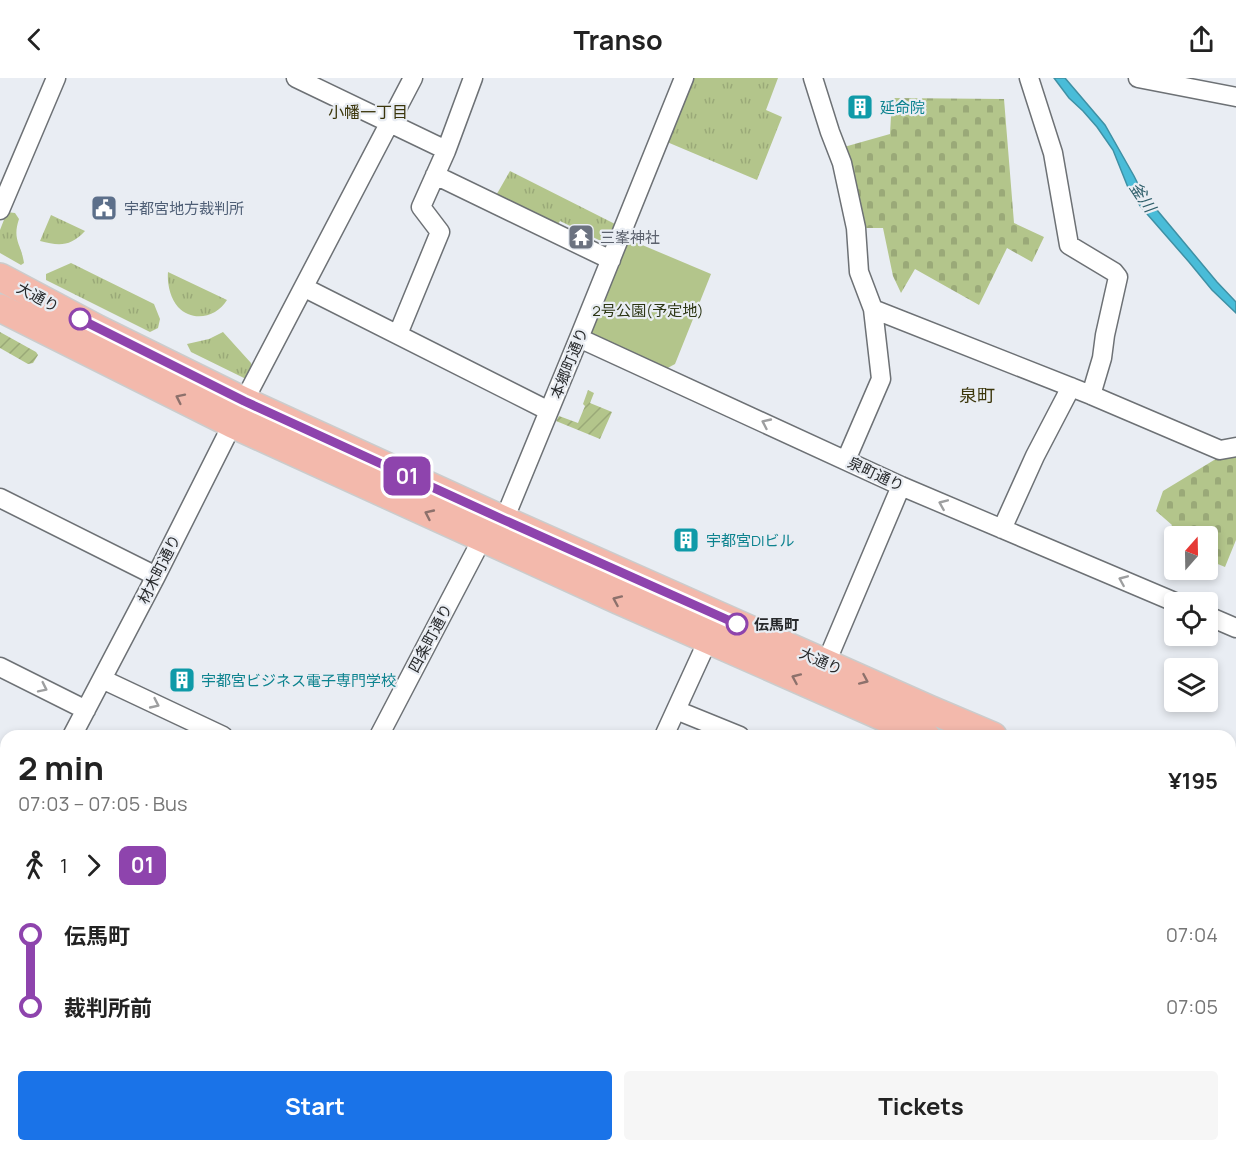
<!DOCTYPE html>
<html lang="en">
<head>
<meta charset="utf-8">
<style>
	:root { --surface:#fff; --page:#f6f6f6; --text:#222; --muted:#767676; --accent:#1a73e8 }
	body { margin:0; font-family:Manrope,"Noto Sans JP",sans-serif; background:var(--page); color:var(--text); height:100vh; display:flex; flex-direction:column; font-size:22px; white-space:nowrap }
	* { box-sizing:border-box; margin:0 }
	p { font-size:20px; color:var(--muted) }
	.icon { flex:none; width:33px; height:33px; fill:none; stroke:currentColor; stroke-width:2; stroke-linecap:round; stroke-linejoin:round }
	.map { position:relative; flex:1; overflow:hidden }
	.side { position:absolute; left:0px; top:652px; width:1236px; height:422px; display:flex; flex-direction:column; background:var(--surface); border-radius:18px 18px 0 0; box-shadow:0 3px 9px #0003 }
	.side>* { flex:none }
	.badge { padding:0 12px; border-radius:9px; font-size:21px; line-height:39px }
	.needle { width:39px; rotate:20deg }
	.fabs { position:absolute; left:1164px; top:448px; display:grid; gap:12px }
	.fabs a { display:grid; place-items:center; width:54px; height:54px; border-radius:6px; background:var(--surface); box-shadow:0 3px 9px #0003; font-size:30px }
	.map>.badge { position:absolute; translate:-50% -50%; box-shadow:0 0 0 3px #fff }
	.legs { display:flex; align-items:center; gap:9px; height:66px; padding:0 18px; font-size:20px }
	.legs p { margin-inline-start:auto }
	.head { display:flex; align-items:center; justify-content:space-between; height:102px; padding:0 18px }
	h1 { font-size:33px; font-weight:700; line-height:45px }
	.button { display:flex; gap:12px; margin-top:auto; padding:12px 18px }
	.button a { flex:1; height:69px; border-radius:6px; background:var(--accent); color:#fff; font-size:24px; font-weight:700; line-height:69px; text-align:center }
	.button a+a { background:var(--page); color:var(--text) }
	ul { padding:0 18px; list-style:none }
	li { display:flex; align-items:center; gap:21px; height:72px; font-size:22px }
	li i { display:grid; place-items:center; width:9px; height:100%; margin:0 8px; background:currentColor }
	li i::after { content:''; width:15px; height:15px; margin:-8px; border:4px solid; border-radius:50%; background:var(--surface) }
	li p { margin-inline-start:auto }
	li:first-child i { background:linear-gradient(#0000 50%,currentColor 0) }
	li:last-child i { background:linear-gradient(currentColor 50%,#0000 0) }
	header { display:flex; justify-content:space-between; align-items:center; height:78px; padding:0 18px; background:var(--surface); font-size:27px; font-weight:700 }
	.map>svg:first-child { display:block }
	.grass { fill:url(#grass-tufts) }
	.cemetery { fill:url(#cemetery-stones) }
	.park { fill:#b3c58b }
	.garden { fill:url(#garden-furrows) }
	.water { fill:#49bcd8; stroke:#3f90a4; stroke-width:1.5 }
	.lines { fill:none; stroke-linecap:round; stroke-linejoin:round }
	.minor-casing { stroke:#6d7175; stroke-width:21 }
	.major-casing { stroke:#cbcccc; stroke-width:27 }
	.highway-casing { stroke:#cbcccc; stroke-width:30 }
	.minor { stroke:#fff; stroke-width:18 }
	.major { stroke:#f8d5cd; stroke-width:24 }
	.highway { stroke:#f3b9ac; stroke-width:27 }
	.oneway { stroke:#8d716c }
	.oneway2 { stroke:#9e9fa0 }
	.line-1-casing { stroke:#fff; stroke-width:14 }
	.line-1 { stroke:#8e44ad; stroke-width:9 }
	.stop-1-dot { fill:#fff; stroke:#8e44ad; stroke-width:3 }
	.labels { text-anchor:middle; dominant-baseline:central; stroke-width:4.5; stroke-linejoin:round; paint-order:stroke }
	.culture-label { font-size:15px; fill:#0d838f; stroke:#e9edf3; text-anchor:start }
	.service-label { font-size:15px; fill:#4e5e75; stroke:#e9edf3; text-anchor:start }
	.worship-label { font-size:15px; fill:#5b616d; stroke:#e9edf3; text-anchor:start }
	.street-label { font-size:15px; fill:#27292b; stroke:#e9edf3 }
	.park-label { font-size:15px; fill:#2c3614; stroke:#e9edf3 }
	.stop-label { font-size:15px; font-weight:bold; fill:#27292b; stroke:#e9edf3; text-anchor:start }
	.neighbourhood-label { font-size:16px; fill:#3b360b; stroke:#e9edf3 }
	.water-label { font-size:16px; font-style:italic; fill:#2d5d69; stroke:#e9edf3 }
	.quarter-label { font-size:18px; fill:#3b360b; stroke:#e9edf3 }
</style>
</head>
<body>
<header><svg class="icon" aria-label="back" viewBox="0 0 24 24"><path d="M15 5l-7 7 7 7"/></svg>Transo<svg class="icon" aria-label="share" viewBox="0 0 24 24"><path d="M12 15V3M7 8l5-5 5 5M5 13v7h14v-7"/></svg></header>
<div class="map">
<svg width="1236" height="1073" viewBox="0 0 1236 1073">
	<defs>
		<pattern id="grass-tufts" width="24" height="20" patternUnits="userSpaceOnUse" patternTransform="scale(1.5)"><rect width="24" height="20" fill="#b3c58b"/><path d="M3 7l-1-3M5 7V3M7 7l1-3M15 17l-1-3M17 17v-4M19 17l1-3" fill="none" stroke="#9aa978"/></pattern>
		<pattern id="cemetery-stones" width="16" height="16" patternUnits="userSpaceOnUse" patternTransform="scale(1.5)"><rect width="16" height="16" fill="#b3c58b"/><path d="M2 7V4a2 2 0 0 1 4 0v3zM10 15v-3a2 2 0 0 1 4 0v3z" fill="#9aa978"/></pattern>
		<pattern id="garden-furrows" width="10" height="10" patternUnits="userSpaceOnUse" patternTransform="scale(1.5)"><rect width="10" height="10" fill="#b3c58b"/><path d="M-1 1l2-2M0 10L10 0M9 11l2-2" fill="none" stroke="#9aa978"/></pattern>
	</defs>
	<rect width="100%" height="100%" fill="#e9edf3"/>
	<path class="grass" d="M693,0H778L766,32L782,39L757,102L667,64Z
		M510,93L615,146L607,166L560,143L555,151L494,121Z
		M7,134L15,135L19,141C12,162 21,165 24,185L21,187L0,175V152Z
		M51,137L85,153C70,169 59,168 40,163Z
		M71,185L154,226L160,241L158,250L150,254L46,202V196Z
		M168,194L227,222C217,239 193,245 178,229C170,220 167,205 168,194Z
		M223,254L251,285L254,297L246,301L191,274L187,266L209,261Z"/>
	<path class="cemetery" d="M892,20L1004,21L1014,145L1044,159L1032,184L1007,170L979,227L915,191L901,215L893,198L883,150H865L844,69L890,56Z
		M1236,373V462L1225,489L1208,482V459H1174V468L1165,464L1172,447L1156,433L1163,413L1224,376Z"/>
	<path class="park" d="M628,161L711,196L675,286L664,292L594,260L590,249Z"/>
	<path class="garden" d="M0,254L36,274L38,277L33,285L28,286L0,270Z
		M588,312L594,315L590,325L612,334L600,361L556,343L559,338L578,345L585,328L583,326Z"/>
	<path class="water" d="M1054,0H1065L1105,47L1134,98L1142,114L1217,204L1236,224V235L1212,212L1189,184L1141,129L1129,112L1113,72L1097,49L1083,33L1069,20Z"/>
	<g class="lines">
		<defs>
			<path id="minor" d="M296,0L446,72
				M813,0L830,54L842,85L856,150L859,194L873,231
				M1029,0L1053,75L1069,167L1114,194L1118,199L1105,257L1102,280L1091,317
				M1138,0L1236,19
				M435,97L611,182
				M0,132L56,0
				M311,213L549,333
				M398,256L440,154L421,129L446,73L473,0
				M579,260L901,408L1177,525
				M846,382L881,301L873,231L1091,317L1220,372L1236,369
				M0,420L156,498
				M1002,451L1035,378L1071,309
				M1208,538L1236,550
				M826,585L901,408
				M0,589L86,632
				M102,601L223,658
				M676,632L740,658
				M72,658L156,498L244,323L413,0
				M379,658L482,461L504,442L579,260L684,0
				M664,658L702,575L709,562
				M0,798L6,787
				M0,833L6,836
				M1230,970L1236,973
				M0,1067L14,1073
				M1035,1068L1039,1073
				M164,1073L166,1068
				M385,1073L388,1068
				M601,1073L603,1068"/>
			<path id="major" d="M1230,758L1236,761
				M1230,786L1236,789"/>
			<path id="highway" d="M0,199L98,251L244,323L504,442L929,631L993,658
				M0,230L232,346L618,522L926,658
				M844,1073L846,1068"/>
		</defs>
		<use href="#minor" class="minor-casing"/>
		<use href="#major" class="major-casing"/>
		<use href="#highway" class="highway-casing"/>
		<use href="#minor" class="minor"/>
		<use href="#major" class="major"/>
		<use href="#highway" class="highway"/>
	</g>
	<defs><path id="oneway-chevron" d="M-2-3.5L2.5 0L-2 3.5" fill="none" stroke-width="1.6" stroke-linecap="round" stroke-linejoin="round" transform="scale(1.5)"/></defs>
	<g class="oneway">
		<use href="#oneway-chevron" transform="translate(180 320) rotate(-154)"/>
		<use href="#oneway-chevron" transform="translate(429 436) rotate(-155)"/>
		<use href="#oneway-chevron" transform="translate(617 522) rotate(-156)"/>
		<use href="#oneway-chevron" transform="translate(796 600) rotate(-156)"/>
		<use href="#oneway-chevron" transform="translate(864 602) rotate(24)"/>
	</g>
	<g class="oneway2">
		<use href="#oneway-chevron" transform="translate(766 345) rotate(-155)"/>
		<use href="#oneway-chevron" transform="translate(943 426) rotate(-157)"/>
		<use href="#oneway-chevron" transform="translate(1123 502) rotate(-157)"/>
		<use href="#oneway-chevron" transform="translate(43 610) rotate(26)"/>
		<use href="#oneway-chevron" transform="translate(155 626) rotate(25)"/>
	</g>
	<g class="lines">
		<defs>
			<path id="line-1" d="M80,241L244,323L504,442L737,546"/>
		</defs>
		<use href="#line-1" class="line-1-casing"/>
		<use href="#line-1" class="line-1"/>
	</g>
	<defs>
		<symbol id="building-square" viewBox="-11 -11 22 22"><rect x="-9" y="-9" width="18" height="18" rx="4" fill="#0f9aa8" stroke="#e9edf3"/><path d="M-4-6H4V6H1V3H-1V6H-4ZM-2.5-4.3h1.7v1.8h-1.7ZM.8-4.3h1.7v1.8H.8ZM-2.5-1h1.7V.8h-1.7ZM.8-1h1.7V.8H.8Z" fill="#fff"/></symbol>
		<symbol id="civic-square" viewBox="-11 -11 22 22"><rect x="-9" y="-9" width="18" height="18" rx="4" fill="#5c6f8a" stroke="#e9edf3"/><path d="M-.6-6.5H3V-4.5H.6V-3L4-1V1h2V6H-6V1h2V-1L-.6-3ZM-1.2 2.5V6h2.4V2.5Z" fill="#fff"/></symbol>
		<symbol id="temple-square" viewBox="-11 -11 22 22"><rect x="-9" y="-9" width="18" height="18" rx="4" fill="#6b7280" stroke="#e9edf3"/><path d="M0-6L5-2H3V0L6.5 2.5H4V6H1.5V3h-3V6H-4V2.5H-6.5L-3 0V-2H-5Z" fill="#fff"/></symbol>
	</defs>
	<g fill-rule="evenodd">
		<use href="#building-square" x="845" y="14" width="30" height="30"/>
		<use href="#civic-square" x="89" y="115" width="30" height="30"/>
		<use href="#temple-square" x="566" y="144" width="30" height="30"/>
		<use href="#building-square" x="671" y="447" width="30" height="30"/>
		<use href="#building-square" x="167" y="587" width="30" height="30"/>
	</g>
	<g class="stop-1-dot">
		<circle cx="80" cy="241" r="10"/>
		<circle cx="737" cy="546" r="10"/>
	</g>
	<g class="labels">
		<g class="culture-label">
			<text x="880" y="29">延命院</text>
			<text x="706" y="462">宇都宮DIビル</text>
			<text x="201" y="602">宇都宮ビジネス電子専門学校</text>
		</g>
		<g class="service-label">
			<text x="124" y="130">宇都宮地方裁判所</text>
		</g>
		<g class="worship-label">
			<text x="600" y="159">三峯神社</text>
		</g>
		<g class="street-label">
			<text transform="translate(38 219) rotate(28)">大通り</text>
			<text transform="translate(569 285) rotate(-68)">本郷町通り</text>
			<text transform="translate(876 396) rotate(25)">泉町通り</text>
			<text transform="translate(159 491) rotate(-63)">材木町通り</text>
			<text transform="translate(430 560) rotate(-62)">四条町通り</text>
			<text transform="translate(821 583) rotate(24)">大通り</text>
		</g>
		<g class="park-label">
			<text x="648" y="232">2号公園(予定地)</text>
		</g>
		<g class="stop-label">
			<text x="754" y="546">伝馬町</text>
		</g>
		<g class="neighbourhood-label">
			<text x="368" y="34">小幡一丁目</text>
		</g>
		<g class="water-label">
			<text transform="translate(1143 119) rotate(56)">釜川</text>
		</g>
		<g class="quarter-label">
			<text x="977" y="317">泉町</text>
		</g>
	</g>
</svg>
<div class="fabs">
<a><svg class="needle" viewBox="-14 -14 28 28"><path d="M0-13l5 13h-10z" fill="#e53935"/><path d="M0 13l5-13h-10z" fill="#767676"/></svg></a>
<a><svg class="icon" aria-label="locate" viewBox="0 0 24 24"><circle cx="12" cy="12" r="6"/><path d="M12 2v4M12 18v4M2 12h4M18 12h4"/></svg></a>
<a><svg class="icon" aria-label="layers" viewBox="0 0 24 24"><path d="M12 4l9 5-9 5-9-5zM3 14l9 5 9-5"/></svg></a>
</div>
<b class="badge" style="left:407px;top:398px;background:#8e44ad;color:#fff">01</b>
<section class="side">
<div class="head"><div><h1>2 min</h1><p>07:03 – 07:05 · Bus</p></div><b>¥195</b></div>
<div class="legs"><svg class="icon" aria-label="walk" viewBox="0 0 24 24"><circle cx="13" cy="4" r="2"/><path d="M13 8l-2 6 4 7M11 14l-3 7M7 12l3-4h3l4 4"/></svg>1<svg class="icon" aria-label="forward" viewBox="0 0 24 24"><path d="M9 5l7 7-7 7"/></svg><b class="badge" style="background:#8e44ad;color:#fff">01</b></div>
<ul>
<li><i style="color:#8e44ad"></i><b>伝馬町</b><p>07:04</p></li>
<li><i style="color:#8e44ad"></i><b>裁判所前</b><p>07:05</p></li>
</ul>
<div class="button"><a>Start</a><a>Tickets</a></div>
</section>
</div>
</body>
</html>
